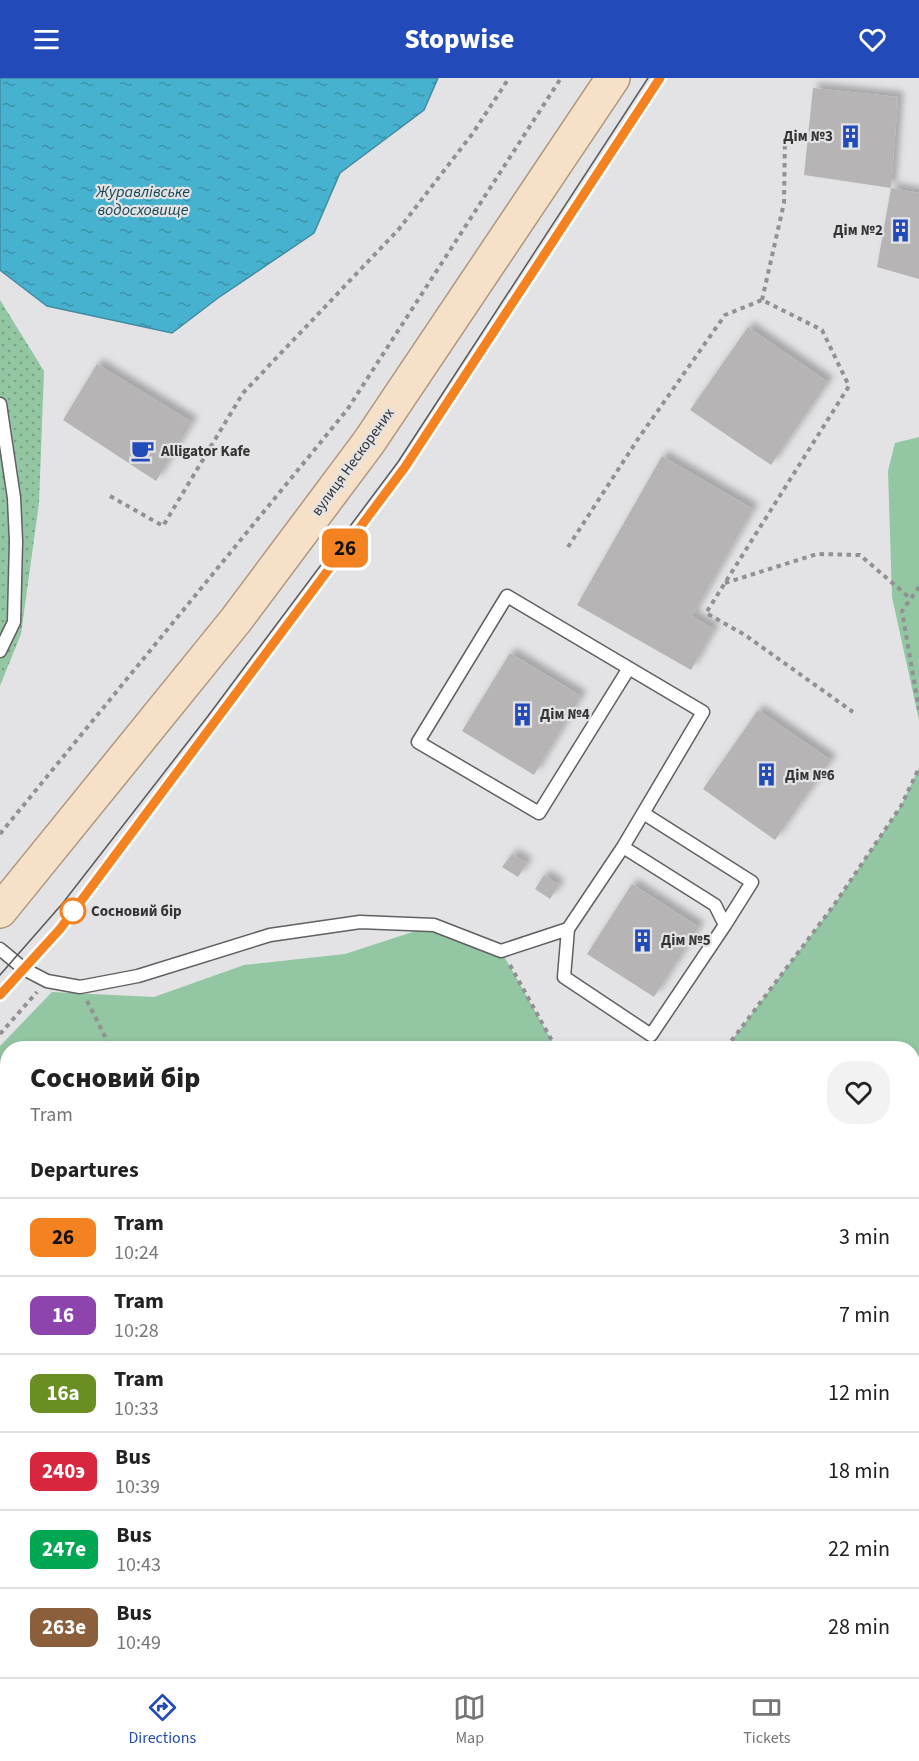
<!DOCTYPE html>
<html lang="en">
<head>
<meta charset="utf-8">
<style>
	:root { --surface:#fff; --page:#f2f2f2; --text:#222; --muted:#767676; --line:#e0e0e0; --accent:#224bb9 }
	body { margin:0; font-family:"Source Sans 3",sans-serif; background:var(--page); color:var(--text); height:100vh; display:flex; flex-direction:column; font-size:22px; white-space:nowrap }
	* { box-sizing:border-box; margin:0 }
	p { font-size:20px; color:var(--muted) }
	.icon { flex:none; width:33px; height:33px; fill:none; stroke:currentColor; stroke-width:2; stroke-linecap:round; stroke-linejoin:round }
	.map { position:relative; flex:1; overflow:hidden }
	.drawer { position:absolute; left:0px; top:963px; width:920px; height:636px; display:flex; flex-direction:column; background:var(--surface); border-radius:24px 24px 0 0; box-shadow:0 3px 9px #0003 }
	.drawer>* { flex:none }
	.badge { padding:0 12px; border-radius:9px; font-size:21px; line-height:39px }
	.map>.badge { position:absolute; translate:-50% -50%; box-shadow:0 0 0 3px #fff }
	h2 { padding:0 30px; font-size:22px; line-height:54px }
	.round { display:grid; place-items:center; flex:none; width:63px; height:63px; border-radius:24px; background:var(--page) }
	.overview { display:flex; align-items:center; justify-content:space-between; height:102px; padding:0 30px }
	h1 { font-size:28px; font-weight:800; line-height:45px }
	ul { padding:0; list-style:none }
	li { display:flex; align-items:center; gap:18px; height:78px; padding:0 30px; border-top:2px solid var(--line) }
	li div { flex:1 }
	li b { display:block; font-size:22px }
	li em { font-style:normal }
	li .badge { min-width:66px; font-weight:700; text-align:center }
	header { display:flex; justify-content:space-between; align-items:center; height:78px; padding:0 30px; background:var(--accent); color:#fff; font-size:27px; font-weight:800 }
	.dock { display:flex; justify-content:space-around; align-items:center; height:84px; border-top:2px solid var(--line); background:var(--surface); font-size:16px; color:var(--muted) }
	.dock a { display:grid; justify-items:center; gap:3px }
	.dock .on { color:var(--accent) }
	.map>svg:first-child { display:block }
	.grass { fill:#93c6a2 }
	.forest { fill:url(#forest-firs) }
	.park { fill:url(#park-dots) }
	.water { fill:url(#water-ripples); stroke:#418ca1; stroke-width:1.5 }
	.building { fill:#b7b4b6; filter:url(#shadow) }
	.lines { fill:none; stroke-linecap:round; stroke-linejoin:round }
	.service-casing { stroke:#605f62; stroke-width:15 }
	.primary-casing { stroke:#af967d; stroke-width:36 }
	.path { stroke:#919193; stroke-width:4; stroke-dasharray:4.5 4.5; stroke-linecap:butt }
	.service { stroke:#fff; stroke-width:12 }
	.primary { stroke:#f7e0c8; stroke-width:33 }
	.tram { stroke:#58585a; stroke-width:1.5 }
	.line-casing { stroke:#fff; stroke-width:14 }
	.line { stroke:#f58220; stroke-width:9 }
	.stop-dot { fill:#fff; stroke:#f58220; stroke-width:3 }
	.labels { text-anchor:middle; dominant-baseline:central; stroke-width:4.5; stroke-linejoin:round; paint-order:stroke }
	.poi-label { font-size:15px; font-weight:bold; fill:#343435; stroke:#e3e3e6; text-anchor:start }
	.street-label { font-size:15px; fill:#343435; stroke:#e3e3e6 }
	.stop-label { font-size:15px; font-weight:bold; fill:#343435; stroke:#e3e3e6; text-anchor:start }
	.water-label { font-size:16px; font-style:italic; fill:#164552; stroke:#e3e3e6 }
</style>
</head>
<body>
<header><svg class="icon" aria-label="menu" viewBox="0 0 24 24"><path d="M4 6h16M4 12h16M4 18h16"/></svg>Stopwise<svg class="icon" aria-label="heart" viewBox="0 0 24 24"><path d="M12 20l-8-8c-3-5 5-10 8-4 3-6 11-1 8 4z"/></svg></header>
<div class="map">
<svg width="919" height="1599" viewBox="0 0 919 1599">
	<defs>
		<pattern id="forest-firs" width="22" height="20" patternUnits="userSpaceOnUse" patternTransform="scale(1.5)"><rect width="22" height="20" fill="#93c6a2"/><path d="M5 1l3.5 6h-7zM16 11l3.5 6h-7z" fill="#79a285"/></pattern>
		<pattern id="park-dots" width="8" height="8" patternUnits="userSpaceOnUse" patternTransform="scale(1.5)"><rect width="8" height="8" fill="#93c6a2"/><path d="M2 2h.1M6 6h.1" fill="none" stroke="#79a285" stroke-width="1.8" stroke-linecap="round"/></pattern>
		<pattern id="water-ripples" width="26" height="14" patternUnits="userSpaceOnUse" patternTransform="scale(1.5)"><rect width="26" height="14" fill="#46b2cf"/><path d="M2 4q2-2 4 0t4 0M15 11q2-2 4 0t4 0" fill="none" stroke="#3b92a9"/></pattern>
		<filter id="shadow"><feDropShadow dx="5.5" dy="-5.5" stdDeviation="3" flood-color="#0004"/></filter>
	</defs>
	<rect width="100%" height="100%" fill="#e3e3e6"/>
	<path class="grass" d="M919,359V642L892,519L888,393L895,365Z
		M919,690V1599H421L439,1592H912V970H726L834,827L901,728Z
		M434,847L501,873L556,970H8V1592H176L170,1599H0V968L52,914L154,919L244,887L345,876Z"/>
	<path class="forest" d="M177,1592H439L421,1599H170Z"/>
	<path class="park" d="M0,222L44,293L39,425L21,556L0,608Z"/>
	<path class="water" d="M0,0H438L424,32L340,95L314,155L218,220L172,255L47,228L0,192Z"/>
	<path class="building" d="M813,10L898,19L891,110L804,97Z
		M891,110L919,115V201L877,189Z
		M748,249L828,304L771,387L690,332Z
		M97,286L192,344L156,403L63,342Z
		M662,378L753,431L692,538L714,551L691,592L577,527Z
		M510,575L581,618L534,697L462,653Z
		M758,632L831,682L775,762L703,711Z
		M512,776L527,785L518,799L502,789Z
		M544,797L559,807L550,821L535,811Z
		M632,806L699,849L654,919L587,876Z"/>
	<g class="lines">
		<defs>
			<path id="service" d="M0,326L14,420L16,463L14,544L0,573
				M643,735L752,804L725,847
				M568,851L564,899L651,957L725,847L715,827L623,769
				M0,871L24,891L47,903L80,909L138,898L270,857L360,844L434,847L501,873L568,851L623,769L703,634L507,518L418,664L539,735L629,590"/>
			<path id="primary" d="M0,833L236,542L369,364L613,0"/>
		</defs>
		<use href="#service" class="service-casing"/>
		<use href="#primary" class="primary-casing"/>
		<path class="path" d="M762,222L784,125L785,57
			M110,418L163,448L243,315L399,151L473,55L509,0
			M568,469L638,361L725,237L762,222L822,252L849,308L706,535L745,557L853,634
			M725,505L817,476L860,477L911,521
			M919,509L902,533L919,632
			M0,756L347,332L561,0
			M510,887L556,970
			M87,923L111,970
			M0,956L37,914
			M726,970L834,827L901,728L919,690
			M912,1397L919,1392
			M912,1405L919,1408
			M717,1592L725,1599
			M171,1599L177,1592
			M555,1599L570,1592"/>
		<use href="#service" class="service"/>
		<use href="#primary" class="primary"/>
		<path class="tram" d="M0,897L62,826L208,638L398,384L648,0
			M0,917L60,851L405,389L660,0"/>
	</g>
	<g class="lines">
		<defs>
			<path id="line" d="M0,917L60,851L405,389L660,0"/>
		</defs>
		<use href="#line" class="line-casing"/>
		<use href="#line" class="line"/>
	</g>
	<defs>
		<symbol id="building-bare" viewBox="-9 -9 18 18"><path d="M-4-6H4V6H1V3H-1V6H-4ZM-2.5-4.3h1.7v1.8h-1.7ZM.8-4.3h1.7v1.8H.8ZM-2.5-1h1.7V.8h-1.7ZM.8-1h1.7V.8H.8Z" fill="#224bb9" stroke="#e3e3e6" stroke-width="2.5" paint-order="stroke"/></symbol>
		<symbol id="cafe-bare" viewBox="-9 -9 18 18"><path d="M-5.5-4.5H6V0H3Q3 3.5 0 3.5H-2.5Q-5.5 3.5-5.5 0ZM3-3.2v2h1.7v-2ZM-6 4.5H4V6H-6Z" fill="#224bb9" stroke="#e3e3e6" stroke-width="2.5" paint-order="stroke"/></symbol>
	</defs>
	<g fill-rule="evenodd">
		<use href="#building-bare" x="834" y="42" width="33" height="33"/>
		<use href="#building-bare" x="884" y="136" width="33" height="33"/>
		<use href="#cafe-bare" x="126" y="356" width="33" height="33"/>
		<use href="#building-bare" x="506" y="620" width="33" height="33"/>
		<use href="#building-bare" x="750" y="680" width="33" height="33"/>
		<use href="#building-bare" x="626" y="846" width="33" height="33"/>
	</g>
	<circle class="stop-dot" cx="73" cy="833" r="12"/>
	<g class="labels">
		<g class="poi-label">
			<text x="833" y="58" text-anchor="end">Дім №3</text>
			<text x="883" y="152" text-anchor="end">Дім №2</text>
			<text x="161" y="373">Alligator Kafe</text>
			<text x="540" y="636">Дім №4</text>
			<text x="785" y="697">Дім №6</text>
			<text x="661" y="862">Дім №5</text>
		</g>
		<g class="street-label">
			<text transform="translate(353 384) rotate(-54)">вулиця Нескорених</text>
		</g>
		<g class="stop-label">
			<text x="91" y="833">Сосновий бір</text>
		</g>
		<g class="water-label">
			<text x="143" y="114">Журавлівське<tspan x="143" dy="18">водосховище</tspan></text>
		</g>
	</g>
</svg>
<b class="badge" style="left:345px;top:470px;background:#f58220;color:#111">26</b>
<section class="drawer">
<div class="overview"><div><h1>Сосновий бір</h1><p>Tram</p></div><a class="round"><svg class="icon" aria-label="heart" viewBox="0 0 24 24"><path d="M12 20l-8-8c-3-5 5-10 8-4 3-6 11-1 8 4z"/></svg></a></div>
<h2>Departures</h2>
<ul>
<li><span class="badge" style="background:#f58220;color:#111">26</span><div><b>Tram</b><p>10:24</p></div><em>3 min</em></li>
<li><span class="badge" style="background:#8e44ad;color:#fff">16</span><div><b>Tram</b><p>10:28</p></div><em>7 min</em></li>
<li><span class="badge" style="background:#6b8e23;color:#fff">16a</span><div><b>Tram</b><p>10:33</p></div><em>12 min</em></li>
<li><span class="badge" style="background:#d7263d;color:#fff">240э</span><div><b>Bus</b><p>10:39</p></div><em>18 min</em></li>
<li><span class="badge" style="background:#00a651;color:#fff">247е</span><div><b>Bus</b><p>10:43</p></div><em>22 min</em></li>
<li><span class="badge" style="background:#8b5e3c;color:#fff">263е</span><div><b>Bus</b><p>10:49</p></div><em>28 min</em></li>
</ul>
</section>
</div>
<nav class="dock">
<a class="on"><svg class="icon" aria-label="directions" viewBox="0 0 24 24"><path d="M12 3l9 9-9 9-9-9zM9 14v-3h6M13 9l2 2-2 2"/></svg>Directions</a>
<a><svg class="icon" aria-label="map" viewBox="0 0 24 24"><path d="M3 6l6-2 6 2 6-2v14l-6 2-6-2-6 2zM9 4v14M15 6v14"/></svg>Map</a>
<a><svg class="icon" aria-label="tickets" viewBox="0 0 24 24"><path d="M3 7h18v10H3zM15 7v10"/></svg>Tickets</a>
</nav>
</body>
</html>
